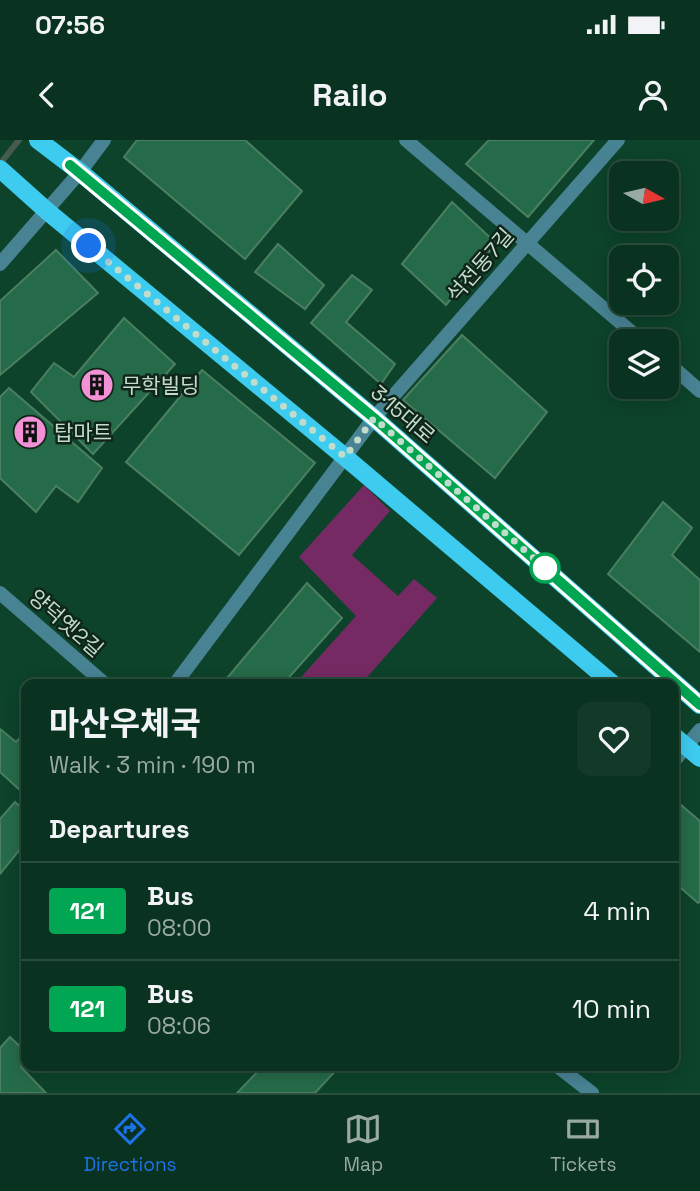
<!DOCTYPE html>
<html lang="en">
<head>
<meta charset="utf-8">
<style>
	:root { --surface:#0a3220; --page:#133a29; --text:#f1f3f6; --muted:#99aaa5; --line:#2a4d3e; --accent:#1a73e8 }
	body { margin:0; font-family:"Space Grotesk","Noto Sans KR",sans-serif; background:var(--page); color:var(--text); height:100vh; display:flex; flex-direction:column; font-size:26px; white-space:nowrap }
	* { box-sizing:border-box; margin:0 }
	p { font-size:23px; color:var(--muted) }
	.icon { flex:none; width:38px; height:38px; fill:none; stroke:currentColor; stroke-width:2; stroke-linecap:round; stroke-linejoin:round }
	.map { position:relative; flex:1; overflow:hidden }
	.side { position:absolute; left:21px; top:539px; width:658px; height:392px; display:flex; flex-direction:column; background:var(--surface); border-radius:14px; box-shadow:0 4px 18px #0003,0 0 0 2px var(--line) }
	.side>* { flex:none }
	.badge { padding:0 14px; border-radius:5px; font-size:24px; line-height:46px }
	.needle { width:46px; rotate:98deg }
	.controls { position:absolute; left:609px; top:21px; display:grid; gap:14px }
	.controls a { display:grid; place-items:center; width:70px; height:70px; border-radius:14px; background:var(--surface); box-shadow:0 4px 18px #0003,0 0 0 2px var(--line); font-size:35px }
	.you { position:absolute; width:35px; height:35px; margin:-18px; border:5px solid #fff; border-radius:50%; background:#1a73e8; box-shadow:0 0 0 10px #1a73e833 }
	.map>.badge { position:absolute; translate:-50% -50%; box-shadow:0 0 0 4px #fff }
	h2 { padding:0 28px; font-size:26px; line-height:63px }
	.round { display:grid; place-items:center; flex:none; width:74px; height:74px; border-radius:14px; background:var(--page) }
	.summary { display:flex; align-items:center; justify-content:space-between; height:119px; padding:0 28px }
	h1 { font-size:33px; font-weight:700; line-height:52px }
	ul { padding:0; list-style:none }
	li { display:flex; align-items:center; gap:21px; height:98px; padding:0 28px; border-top:2px solid var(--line) }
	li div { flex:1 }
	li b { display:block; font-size:26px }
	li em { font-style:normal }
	li .badge { min-width:77px; font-weight:700; text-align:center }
	.status { display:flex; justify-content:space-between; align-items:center; height:49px; padding:0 35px; background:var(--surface); direction:ltr }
	.status svg { height:19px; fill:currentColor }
	header { display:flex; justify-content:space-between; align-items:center; height:91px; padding:0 28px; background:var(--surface); font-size:32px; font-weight:700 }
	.tabs { display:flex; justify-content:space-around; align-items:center; height:98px; border-top:2px solid var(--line); background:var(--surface); font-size:19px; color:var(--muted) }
	.tabs a { display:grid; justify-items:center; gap:4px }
	.tabs .on { color:var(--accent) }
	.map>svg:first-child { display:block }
	.green { fill:#762a63 }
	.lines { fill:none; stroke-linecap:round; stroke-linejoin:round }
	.stream { stroke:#465a4f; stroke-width:6 }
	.building { fill:#256b49; stroke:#4b7f62; stroke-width:2 }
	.street { stroke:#488394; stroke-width:14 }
	.primary { stroke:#3dcbef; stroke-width:18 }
	.line-casing { stroke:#fff; stroke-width:16 }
	.line { stroke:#00a651; stroke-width:10 }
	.walk { stroke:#c1dccb; stroke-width:7; stroke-dasharray:0 12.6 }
	.stop-dot { fill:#fff; stroke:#00a651; stroke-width:3.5 }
	.labels { text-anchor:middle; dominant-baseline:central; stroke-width:5; stroke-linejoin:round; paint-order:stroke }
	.street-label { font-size:21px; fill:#c1dccb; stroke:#10251a }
	.poi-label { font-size:21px; fill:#c1dccb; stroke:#10251a; text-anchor:start }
</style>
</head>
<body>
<div class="status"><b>07:56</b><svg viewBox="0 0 49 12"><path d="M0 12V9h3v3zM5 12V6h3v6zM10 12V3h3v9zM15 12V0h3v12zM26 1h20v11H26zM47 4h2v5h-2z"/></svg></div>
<header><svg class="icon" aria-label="back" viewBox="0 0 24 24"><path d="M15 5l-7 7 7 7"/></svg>Railo<svg class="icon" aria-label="person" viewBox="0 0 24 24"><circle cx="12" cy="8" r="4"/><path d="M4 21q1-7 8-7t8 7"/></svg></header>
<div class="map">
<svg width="700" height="953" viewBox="0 0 700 953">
	<rect width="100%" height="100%" fill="#0d432a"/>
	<path class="green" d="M364,345L390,371L352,415L398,456L414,439L437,458L361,544H295L356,476L299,417Z"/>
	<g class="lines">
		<path class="stream" d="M0,24L19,0"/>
	</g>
	<path class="building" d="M137,0H245L302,51L245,119L124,17Z
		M489,0H594L528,77L466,24Z
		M452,62L496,103L446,165L402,124Z
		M278,104L324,145L305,169L255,132Z
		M56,110L98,153L0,235V161Z
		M352,135L372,150L346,182L395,224L381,244L311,183Z
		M124,178L175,224L93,314L31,252L54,223L74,237Z
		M462,195L547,272L495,338L403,260Z
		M202,230L315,323L239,415L126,322Z
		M9,248L102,328L78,362L56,346L36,372L0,338V257Z
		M663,362L692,388L672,415L700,440V512L608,434Z
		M307,443L342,478L283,544H222Z
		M0,589L16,602L21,597L26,603V648L22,652L0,632Z
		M674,659L700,681V761L698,763L674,742Z
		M15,662L26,672V702L0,734V679Z
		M10,897L26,912V917L21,927L46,953H0V908Z
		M263,926H340L315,953H237Z"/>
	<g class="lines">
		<path class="street" d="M406,0L642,201
			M0,124L80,32L104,0
			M667,222L700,251
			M0,453L105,544
			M175,544L374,278L618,0
			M674,621L700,590
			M557,926L592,953"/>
		<path class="primary" d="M38,0L80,32L374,278L700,565
			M0,29L47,71L345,317L613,544
			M674,596L700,618"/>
	</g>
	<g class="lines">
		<defs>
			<path id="line" d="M70,25L374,278L700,565"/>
		</defs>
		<use href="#line" class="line-casing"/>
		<use href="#line" class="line"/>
		<path class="walk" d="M89,106L345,317L374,278L545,428"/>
	</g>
	<defs>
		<symbol id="building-disc" viewBox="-11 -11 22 22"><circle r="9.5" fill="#f391d6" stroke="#10251a"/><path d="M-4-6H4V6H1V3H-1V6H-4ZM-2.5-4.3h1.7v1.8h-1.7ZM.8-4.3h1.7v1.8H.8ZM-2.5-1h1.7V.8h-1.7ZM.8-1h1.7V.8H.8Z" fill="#111"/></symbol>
	</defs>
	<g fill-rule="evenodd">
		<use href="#building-disc" x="78" y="226" width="38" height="38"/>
		<use href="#building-disc" x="11" y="273" width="38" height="38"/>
	</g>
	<circle class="stop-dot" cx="545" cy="428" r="14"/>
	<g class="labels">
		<g class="street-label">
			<text transform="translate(480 125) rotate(-49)">석전동7길</text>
			<text transform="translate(403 274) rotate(41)">3·15대로</text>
			<text transform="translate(66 483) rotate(41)">양덕옛2길</text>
		</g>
		<g class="poi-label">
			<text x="122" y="245">무학빌딩</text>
			<text x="54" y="292">탑마트</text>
		</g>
	</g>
</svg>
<div class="controls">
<a><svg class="needle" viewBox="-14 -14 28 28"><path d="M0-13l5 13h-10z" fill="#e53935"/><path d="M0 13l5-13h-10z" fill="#99aaa5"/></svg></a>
<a><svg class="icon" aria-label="locate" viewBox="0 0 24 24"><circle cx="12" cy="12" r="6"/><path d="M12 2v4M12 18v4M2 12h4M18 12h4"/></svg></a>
<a><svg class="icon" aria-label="layers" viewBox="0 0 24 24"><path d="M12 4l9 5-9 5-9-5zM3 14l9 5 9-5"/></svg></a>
</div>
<div class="you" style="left:89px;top:106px"></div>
<section class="side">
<div class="summary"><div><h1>마산우체국</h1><p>Walk · 3 min · 190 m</p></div><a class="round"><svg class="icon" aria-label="heart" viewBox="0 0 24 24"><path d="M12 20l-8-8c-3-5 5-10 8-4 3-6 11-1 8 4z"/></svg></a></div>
<h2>Departures</h2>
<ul>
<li><span class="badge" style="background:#00a651;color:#fff">121</span><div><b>Bus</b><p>08:00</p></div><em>4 min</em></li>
<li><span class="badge" style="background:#00a651;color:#fff">121</span><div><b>Bus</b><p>08:06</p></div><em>10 min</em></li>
</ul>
</section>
</div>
<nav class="tabs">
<a class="on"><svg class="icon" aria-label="directions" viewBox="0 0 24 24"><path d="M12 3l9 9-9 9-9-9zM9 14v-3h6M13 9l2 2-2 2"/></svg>Directions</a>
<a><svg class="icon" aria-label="map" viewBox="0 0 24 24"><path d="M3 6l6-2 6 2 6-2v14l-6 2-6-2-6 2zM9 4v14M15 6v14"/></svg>Map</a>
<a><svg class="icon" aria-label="tickets" viewBox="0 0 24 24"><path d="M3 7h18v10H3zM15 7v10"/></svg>Tickets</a>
</nav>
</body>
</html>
